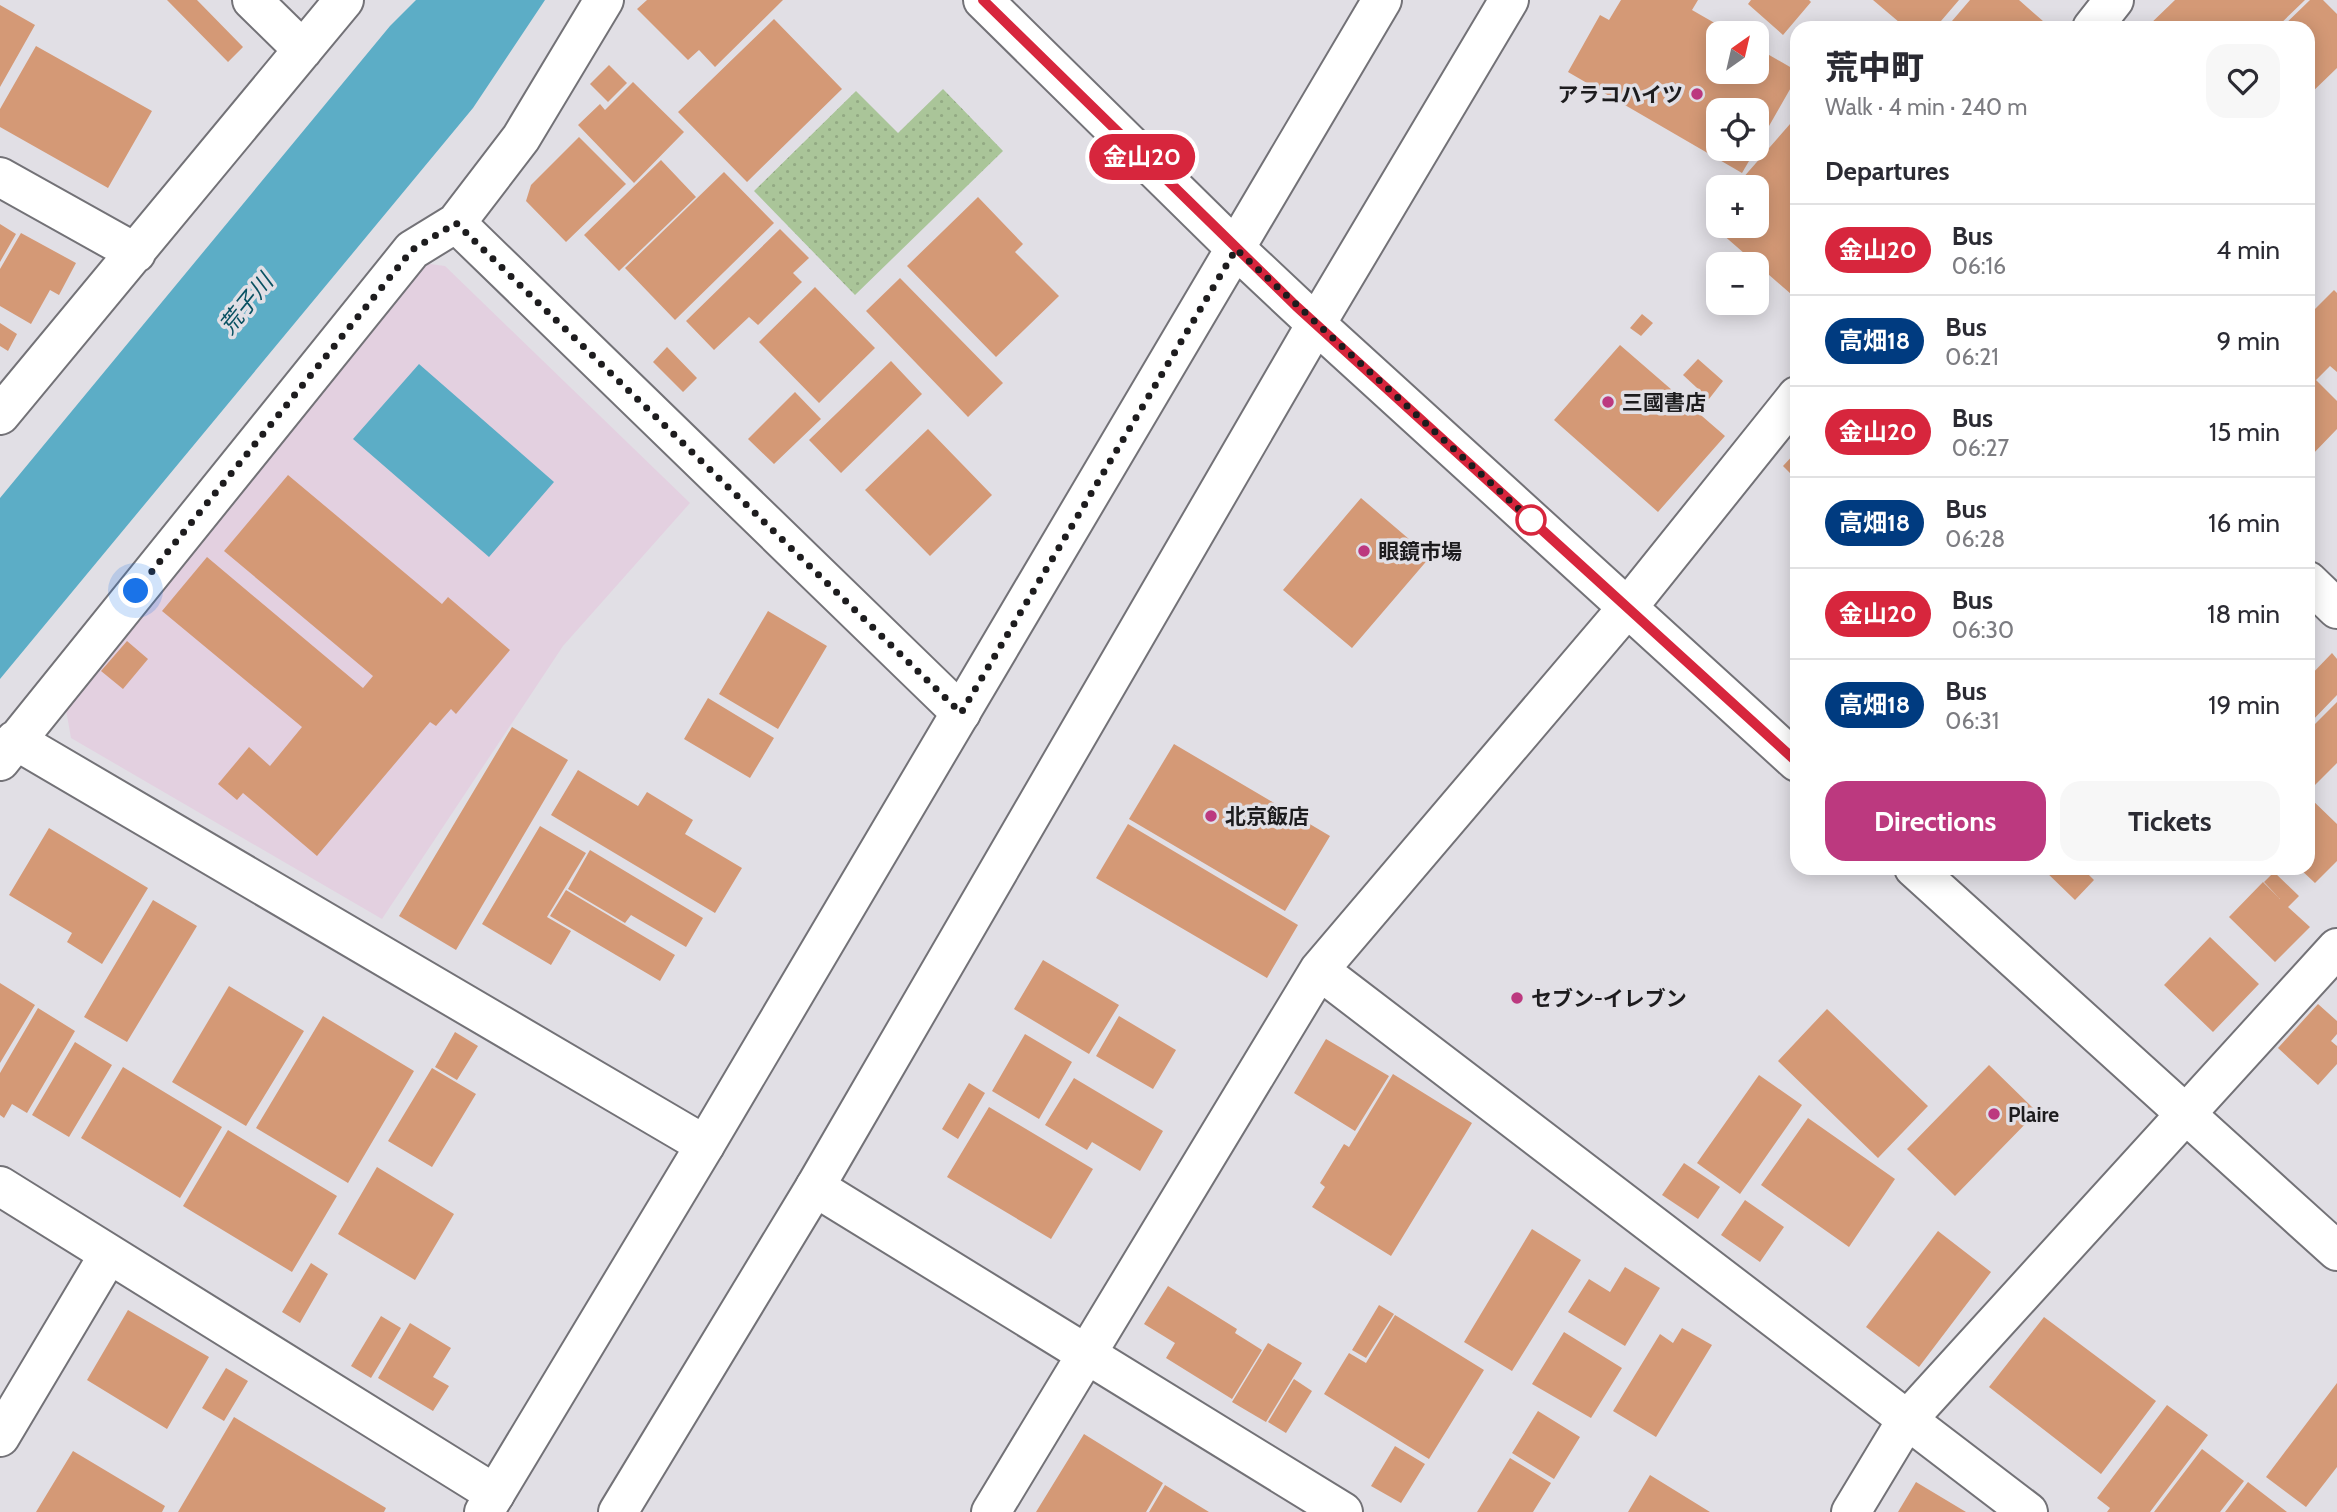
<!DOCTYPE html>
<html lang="en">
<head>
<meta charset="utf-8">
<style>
	:root { --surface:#fff; --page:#f7f7f7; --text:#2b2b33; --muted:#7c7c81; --line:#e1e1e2; --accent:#bc397f }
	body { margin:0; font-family:Cabin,"Noto Sans JP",sans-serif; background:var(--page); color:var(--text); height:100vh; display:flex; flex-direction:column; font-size:26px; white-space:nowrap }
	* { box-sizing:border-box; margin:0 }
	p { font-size:23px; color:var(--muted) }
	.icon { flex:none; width:38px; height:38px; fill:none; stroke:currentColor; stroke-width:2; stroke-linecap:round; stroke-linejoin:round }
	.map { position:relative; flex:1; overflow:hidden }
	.details { position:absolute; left:1790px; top:21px; width:525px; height:854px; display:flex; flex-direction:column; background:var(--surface); border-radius:21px; box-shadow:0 4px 18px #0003 }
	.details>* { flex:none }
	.badge { padding:0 14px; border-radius:23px; font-size:24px; line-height:46px }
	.needle { width:46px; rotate:34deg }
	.fabs { position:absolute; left:1706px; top:21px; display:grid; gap:14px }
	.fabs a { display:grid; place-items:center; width:63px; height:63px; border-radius:14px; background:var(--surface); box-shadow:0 4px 18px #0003; font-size:35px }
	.you { position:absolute; width:35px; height:35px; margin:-18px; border:5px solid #fff; border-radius:50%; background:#1a73e8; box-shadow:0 0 0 10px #1a73e833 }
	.map>.badge { position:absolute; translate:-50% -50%; box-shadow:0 0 0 4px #fff }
	h2 { padding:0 35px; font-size:26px; line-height:63px }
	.round { display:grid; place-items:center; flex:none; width:74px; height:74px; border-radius:21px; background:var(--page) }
	.summary { display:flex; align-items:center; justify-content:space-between; height:119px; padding:0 35px }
	h1 { font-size:33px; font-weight:800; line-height:52px }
	.button { display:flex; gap:14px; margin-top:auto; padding:14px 35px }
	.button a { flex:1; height:80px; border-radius:21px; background:var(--accent); color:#fff; font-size:28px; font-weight:800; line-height:80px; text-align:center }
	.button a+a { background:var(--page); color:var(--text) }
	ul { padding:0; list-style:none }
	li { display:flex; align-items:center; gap:21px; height:91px; padding:0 35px; border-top:2px solid var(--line) }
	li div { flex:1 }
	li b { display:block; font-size:26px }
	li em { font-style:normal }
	li .badge { min-width:77px; font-weight:700; text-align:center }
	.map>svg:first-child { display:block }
	.industrial { fill:#e3d0e0 }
	.green { fill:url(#green-dots) }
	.water { fill:#5cadc6 }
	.building { fill:#d49976 }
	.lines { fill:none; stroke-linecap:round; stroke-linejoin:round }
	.minor-casing { stroke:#737277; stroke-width:42 }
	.tertiary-casing { stroke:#737277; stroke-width:42 }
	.minor { stroke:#fff; stroke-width:38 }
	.tertiary { stroke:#fff; stroke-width:38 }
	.line-casing { stroke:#fff; stroke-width:16 }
	.line { stroke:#d7263d; stroke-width:10 }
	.walk { stroke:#1d1c1e; stroke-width:7; stroke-dasharray:0 12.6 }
	.poi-dot { fill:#bc397f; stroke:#e1dfe5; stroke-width:2.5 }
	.stop-dot { fill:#fff; stroke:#d7263d; stroke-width:3.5 }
	.labels { text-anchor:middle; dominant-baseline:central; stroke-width:7; stroke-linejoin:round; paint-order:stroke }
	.poi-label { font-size:21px; font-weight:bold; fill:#1d1c1e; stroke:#e1dfe5; text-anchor:start }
	.water-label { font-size:23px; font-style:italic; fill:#095162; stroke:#e1dfe5 }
</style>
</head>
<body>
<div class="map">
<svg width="2337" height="1512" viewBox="0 0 2337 1512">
	<defs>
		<pattern id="green-dots" width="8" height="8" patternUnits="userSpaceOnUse" patternTransform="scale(1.75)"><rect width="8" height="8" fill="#aac599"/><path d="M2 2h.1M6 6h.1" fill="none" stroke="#92a983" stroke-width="1.8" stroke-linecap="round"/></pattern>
	</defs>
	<rect width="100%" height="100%" fill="#e1dfe5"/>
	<path class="industrial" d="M423,263L445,266L690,503L563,646L382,919L71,738L65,704Z"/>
	<path class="green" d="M943,89L1003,151L855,295L754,191L856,91L898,133Z"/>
	<path class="water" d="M416,0H545L473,108L0,679V498L390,26Z
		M419,364L554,482L489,557L353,439Z"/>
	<path class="building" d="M167,0H197L243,47L228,62Z
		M647,0H783L715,67L699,50L688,60L637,9Z
		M1621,0H1698L1692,10L1732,33H1718V72H1757V48L1797,71V77L1757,147V110H1718V149H1756L1742,173L1568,72L1600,15L1609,20Z
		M1751,0H1809L1811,2L1783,35L1748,4Z
		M1873,0H1959L1935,28H1906Z
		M1970,0H2019L2051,28H1946Z
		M2175,0H2305L2276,28H2146Z
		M2310,0H2323L2337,14V68L2308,96V28H2281Z
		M0,5L35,25L0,87Z
		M774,19L842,89L747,182L678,112Z
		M36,46L152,111L108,188L0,127V109Z
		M609,65L627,83L608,102L590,84Z
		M633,82L684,132L634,183L578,125L600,104L605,110Z
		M1797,116V286L1791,294L1706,220L1718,206V226H1757V187H1735Z
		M579,137L626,184L566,242L526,201L531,185Z
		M661,160L696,197L619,271L584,235Z
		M724,172L774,223L675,320L625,268Z
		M978,197L1023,244L1015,252L1059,296L996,357L907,266Z
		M0,224L16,234L0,262Z
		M780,229L809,258L793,273L802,282L758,325L749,317L714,350L686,321Z
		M21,233L76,263L59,295L50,290L31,324L0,306V269Z
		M900,278L1003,383L968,417L866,311Z
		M815,287L875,348L819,403L759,342Z
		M2334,290L2337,293V372L2330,366L2316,380L2337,401V429L2310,457L2308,454V316Z
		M1642,314L1653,323L1641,336L1630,328Z
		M0,323L17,334L8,351L0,346Z
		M1620,345L1725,436L1658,512L1554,420Z
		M667,347L697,378L683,392L653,362Z
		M1698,359L1723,381L1709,399L1683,375Z
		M891,361L922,394L841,473L809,440Z
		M795,392L821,419L774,464L748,439Z
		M928,429L992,495L930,556L865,490Z
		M1797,451V480L1783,466Z
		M288,475L442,604L448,597L510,650L456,714L451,709L436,726L430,722L317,856L243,793L237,800L218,784L249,747L270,766L302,727L162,611L207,557L363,688L373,676L224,551Z
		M1361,498L1430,557L1352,648L1283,590Z
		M768,611L827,646L778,729L719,694Z
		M127,641L148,659L123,689L101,671Z
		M2332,653L2337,659V695L2308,725V678Z
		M708,698L774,738L750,778L684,739Z
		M2337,702V763L2313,787L2308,783V731Z
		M512,727L568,760L456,950L399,916Z
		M1174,744L1330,836L1285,911L1129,819Z
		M578,770L638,806L647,792L693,820L685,834L742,868L715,913L551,815Z
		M2308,796L2337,824V861L2315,883L2299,868H2308Z
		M1128,824L1298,925L1267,978L1096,878Z
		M540,826L586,853L547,917L571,931L551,965L482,924Z
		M49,828L148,888L102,964L67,942L72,933L9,895Z
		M590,850L703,918L686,947L631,915L625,923L568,889Z
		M2042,868H2082L2094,880L2075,900Z
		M2274,872L2299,896L2288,907L2310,927L2275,962L2229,917L2263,882L2280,899L2264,882Z
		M566,890L675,955L660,981L550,916Z
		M153,900L197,926L127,1042L84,1017Z
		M2210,937L2259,984L2213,1032L2164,985Z
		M1043,960L1119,1005L1089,1054L1014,1009Z
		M0,983L35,1005L0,1063Z
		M229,986L304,1031L246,1126L172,1082Z
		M2318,1004L2337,1021V1034L2331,1041L2337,1046V1064L2318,1085L2278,1048Z
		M38,1008L75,1031L27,1113L12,1104L4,1118L0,1115V1073Z
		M1827,1009L1928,1106L1878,1158L1778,1061Z
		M323,1016L414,1071L348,1183L256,1128Z
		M1119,1016L1176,1050L1153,1089L1096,1056Z
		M455,1032L478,1046L457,1080L435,1067Z
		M1025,1034L1072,1062L1039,1119L992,1091Z
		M1326,1039L1389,1076L1355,1131L1294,1093Z
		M75,1042L112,1065L69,1137L32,1115Z
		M1989,1065L2037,1112L1955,1196L1907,1149Z
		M123,1067L222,1127L180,1198L81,1138Z
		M432,1068L476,1094L432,1167L388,1141Z
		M1393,1074L1472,1123L1391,1256L1312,1207L1325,1187L1320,1183L1344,1144L1349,1147Z
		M1759,1075L1802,1105L1740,1194L1697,1163Z
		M1074,1078L1163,1131L1140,1171L1092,1142L1087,1150L1045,1125Z
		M969,1083L985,1093L958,1139L942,1129Z
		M989,1107L1093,1169L1051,1239L947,1177Z
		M1808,1118L1895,1179L1849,1247L1761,1185Z
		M228,1130L337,1196L292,1272L183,1206Z
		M1684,1163L1720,1187L1698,1219L1662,1195Z
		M377,1167L454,1214L415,1280L338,1234Z
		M1745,1200L1784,1227L1760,1262L1721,1235Z
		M1532,1229L1581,1260L1512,1371L1464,1342Z
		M1938,1231L1991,1272L1919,1367L1866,1327Z
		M311,1263L328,1274L300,1323L282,1312Z
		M1625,1267L1660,1288L1625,1346L1568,1312L1589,1279L1610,1292Z
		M1168,1286L1237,1329L1235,1333L1262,1350L1232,1399L1166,1358L1175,1343L1144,1324Z
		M1379,1305L1394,1314L1366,1358L1352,1350Z
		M128,1310L209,1357L167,1429L87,1380Z
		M1395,1315L1484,1370L1429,1459L1324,1394L1349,1353L1366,1363Z
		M381,1316L401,1328L371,1378L351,1366Z
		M2044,1317L2156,1401L2101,1474L1989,1387Z
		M410,1323L451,1348L433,1377L449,1386L433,1411L378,1378Z
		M1682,1328L1712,1345L1656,1437L1613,1411L1660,1334L1673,1343Z
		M1564,1332L1622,1368L1591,1418L1532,1384Z
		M1268,1343L1302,1363L1266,1422L1232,1402Z
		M226,1368L248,1381L224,1421L202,1408Z
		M1294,1379L1312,1391L1286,1433L1268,1422Z
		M2337,1383V1467L2306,1507L2266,1477Z
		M2167,1405L2208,1435L2150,1512H2107L2110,1508L2097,1498Z
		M1538,1411L1580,1437L1554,1479L1512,1453Z
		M234,1417L386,1508L384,1512H178Z
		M1084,1434L1163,1483L1146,1512H1036Z
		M1395,1446L1425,1464L1401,1503L1371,1486Z
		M2202,1449L2244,1481L2220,1512H2154Z
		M73,1451L165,1506L162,1512H36Z
		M1510,1458L1551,1483L1533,1512H1477Z
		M1650,1475L1710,1512H1628Z
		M1916,1482L1966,1512H1898Z
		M2248,1482L2287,1512H2225Z
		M1165,1485L1209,1512H1149Z"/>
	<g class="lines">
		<defs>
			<path id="minor" d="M252,0L303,50
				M2092,28L2114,0
				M0,177L136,253
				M456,223L961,713
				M0,415L344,0
				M2308,581L2337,609
				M15,740L705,1145
				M0,761L412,250L456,223L521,138L604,0
				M1319,970L2028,1512
				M0,1186L495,1494
				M815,1187L1343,1512
				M0,1437L109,1254
				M991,1512L1319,970L1627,608L1797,396
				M1851,1512L1906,1421L2337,948"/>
			<path id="tertiary" d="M983,0L1236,249L1316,324L1797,762
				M1914,868L2337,1251
				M484,1512L705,1145L1382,0
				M618,1512L815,1187L1316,324L1509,0"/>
		</defs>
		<use href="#minor" class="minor-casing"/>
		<use href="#tertiary" class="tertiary-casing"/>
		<use href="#minor" class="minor"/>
		<use href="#tertiary" class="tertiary"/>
	</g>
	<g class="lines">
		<defs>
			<path id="line" d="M983,0L1296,306L1797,762"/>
		</defs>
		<use href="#line" class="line-casing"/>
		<use href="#line" class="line"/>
		<path class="walk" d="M136,591L412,250L456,223L961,713L1236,249L1531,520"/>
	</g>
	<g class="poi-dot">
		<circle cx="1697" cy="94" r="7"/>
		<circle cx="1608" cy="402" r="7"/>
		<circle cx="1364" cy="551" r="7"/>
		<circle cx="1211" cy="816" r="7"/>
		<circle cx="1517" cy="998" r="7"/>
		<circle cx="1994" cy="1114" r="7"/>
	</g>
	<circle class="stop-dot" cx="1531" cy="520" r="14"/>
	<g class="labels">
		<g class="poi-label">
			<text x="1683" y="94" text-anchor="end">アラコハイツ</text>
			<text x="1622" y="402">三國書店</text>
			<text x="1378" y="551">眼鏡市場</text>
			<text x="1225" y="816">北京飯店</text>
			<text x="1531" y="998">セブン-イレブン</text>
			<text x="2008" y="1114">Plaire</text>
		</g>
		<g class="water-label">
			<text transform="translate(246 304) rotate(-51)">荒子川</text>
		</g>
	</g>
</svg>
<div class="fabs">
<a><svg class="needle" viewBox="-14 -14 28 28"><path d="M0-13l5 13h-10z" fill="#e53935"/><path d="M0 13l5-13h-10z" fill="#7c7c81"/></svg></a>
<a><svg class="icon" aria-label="locate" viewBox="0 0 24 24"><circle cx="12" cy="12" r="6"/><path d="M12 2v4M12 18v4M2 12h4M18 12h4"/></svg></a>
<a>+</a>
<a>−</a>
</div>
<div class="you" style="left:136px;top:591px"></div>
<b class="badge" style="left:1142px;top:157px;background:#d7263d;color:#fff">金山20</b>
<section class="details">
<div class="summary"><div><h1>荒中町</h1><p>Walk · 4 min · 240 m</p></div><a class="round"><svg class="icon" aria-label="heart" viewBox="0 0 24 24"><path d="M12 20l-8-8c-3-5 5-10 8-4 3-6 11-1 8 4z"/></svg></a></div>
<h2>Departures</h2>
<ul>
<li><span class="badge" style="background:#d7263d;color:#fff">金山20</span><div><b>Bus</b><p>06:16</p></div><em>4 min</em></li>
<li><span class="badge" style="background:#003b80;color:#fff">高畑18</span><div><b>Bus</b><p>06:21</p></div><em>9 min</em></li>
<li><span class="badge" style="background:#d7263d;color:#fff">金山20</span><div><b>Bus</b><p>06:27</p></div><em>15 min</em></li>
<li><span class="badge" style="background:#003b80;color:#fff">高畑18</span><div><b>Bus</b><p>06:28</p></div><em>16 min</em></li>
<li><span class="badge" style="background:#d7263d;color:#fff">金山20</span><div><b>Bus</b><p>06:30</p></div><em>18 min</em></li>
<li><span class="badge" style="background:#003b80;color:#fff">高畑18</span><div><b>Bus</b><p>06:31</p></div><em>19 min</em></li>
</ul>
<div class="button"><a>Directions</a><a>Tickets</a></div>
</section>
</div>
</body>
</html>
